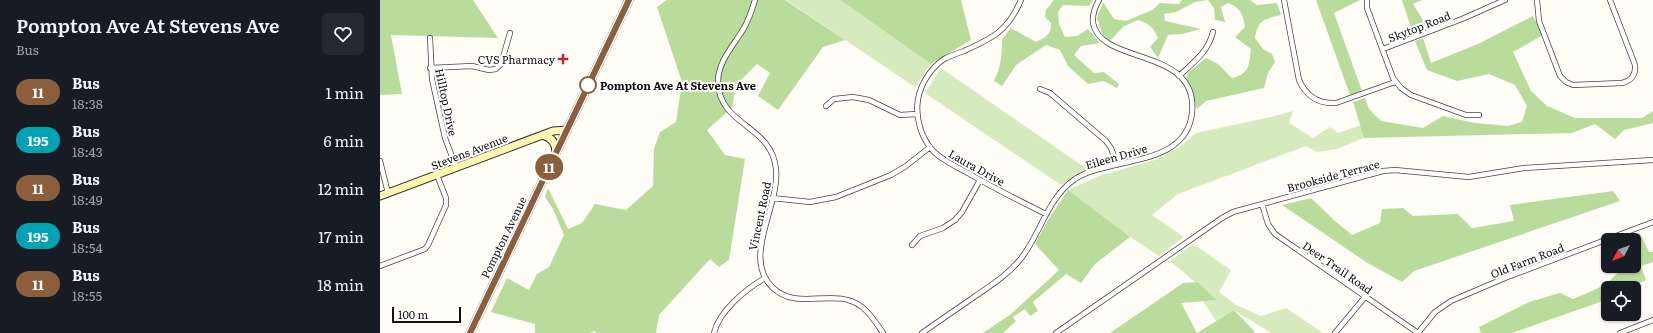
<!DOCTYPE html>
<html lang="en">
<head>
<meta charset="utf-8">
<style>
	:root { --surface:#171b24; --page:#242831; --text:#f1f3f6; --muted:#9ea1a6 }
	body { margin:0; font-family:Literata,serif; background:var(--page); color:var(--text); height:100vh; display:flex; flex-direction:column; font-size:15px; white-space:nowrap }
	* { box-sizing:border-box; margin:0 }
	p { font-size:13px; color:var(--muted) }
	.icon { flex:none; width:22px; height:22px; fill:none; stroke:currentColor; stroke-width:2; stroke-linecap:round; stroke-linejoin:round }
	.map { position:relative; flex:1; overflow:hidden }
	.drawer { display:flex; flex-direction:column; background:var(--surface); width:380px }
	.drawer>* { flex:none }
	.badge { padding:0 8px; border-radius:13px; font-size:14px; line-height:26px }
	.needle { width:26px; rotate:229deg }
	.buttons { position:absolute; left:1221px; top:233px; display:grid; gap:8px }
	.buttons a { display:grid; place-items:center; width:40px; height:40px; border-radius:6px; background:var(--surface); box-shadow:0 1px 3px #0004; font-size:20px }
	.scale { position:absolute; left:12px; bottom:10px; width:69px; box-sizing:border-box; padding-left:4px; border:2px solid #111; border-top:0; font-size:11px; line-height:14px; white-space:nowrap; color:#111; -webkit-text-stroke:3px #fff; paint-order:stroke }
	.map>.badge { position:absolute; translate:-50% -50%; box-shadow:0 0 0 2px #fff }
	.round { display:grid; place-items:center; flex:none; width:42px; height:42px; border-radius:6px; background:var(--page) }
	.summary { display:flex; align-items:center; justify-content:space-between; height:68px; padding:0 16px }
	h1 { font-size:19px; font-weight:600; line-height:30px }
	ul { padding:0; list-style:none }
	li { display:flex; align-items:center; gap:12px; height:48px; padding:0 16px }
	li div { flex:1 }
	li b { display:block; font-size:15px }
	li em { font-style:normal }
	li .badge { min-width:44px; font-weight:700; text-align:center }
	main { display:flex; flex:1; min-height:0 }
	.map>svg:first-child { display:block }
	.green { fill:#d5ebbd }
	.forest { fill:#b9dc9c }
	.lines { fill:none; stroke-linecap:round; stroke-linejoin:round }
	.street-casing { stroke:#444; stroke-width:6 }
	.secondary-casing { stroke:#333; stroke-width:9 }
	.primary-casing { stroke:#222; stroke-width:9 }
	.street { stroke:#fff; stroke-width:4.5 }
	.secondary { stroke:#fff6b0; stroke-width:7 }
	.primary { stroke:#f9d66b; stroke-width:7 }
	.line-casing { stroke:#fff; stroke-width:9 }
	.line { stroke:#8b5e3c; stroke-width:6 }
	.poi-dot { fill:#c4262e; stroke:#fff; stroke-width:1.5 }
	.stop-dot { fill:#fff; stroke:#8b5e3c; stroke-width:2 }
	.labels { text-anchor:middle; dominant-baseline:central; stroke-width:4; stroke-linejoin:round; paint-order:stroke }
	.street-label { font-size:11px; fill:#111; stroke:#fff }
	.poi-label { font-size:11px; fill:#111; stroke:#fff; text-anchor:end }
	.stop-label { font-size:11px; font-weight:bold; fill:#111; stroke:#fff; text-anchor:start }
</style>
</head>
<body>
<main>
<section class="drawer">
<div class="summary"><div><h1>Pompton Ave At Stevens Ave</h1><p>Bus</p></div><a class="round"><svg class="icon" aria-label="heart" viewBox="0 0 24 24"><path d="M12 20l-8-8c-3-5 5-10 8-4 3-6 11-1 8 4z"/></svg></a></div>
<ul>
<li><span class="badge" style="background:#8b5e3c;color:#fff">11</span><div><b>Bus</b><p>18:38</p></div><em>1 min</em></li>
<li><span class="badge" style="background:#00a3b4;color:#fff">195</span><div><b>Bus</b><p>18:43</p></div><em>6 min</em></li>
<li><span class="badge" style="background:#8b5e3c;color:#fff">11</span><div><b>Bus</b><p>18:49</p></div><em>12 min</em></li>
<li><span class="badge" style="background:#00a3b4;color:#fff">195</span><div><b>Bus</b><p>18:54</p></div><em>17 min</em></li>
<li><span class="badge" style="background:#8b5e3c;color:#fff">11</span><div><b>Bus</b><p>18:55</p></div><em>18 min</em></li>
</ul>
</section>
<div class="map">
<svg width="1273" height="333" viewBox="0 0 1273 333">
	<rect width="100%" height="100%" fill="#fffdf5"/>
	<path class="green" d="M406,0H460L551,64L535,87Z
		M561,68L707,169L681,185L545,93Z
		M913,111L909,123L933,138L950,127L958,133L981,125L984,138L957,149L937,152L926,146L798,194L772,215L804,237L779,256L741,231L688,190L719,176L778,159L801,146L816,133L895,116Z
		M813,244L851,270L839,292L856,305L881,316L906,308L943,333H891L854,310L836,321L823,301L836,300L790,261Z"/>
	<path class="forest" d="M0,0H93L118,38L11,35L22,94L0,95Z
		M287,0H405L465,40L443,47L398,110L378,96L390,73L377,64L356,85L352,108L327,130L345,155L365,159L349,260L339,267L330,259L279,315L276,333H216L215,331L210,333H155V324L111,312L127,278L149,290L157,274L169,267L184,235L173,209L165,197L168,188L188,229L202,223L215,204L246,210L273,186L274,149L280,132L296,122L302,82L277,7Z
		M460,0H581L591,40L551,64Z
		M674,0H713L709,6L683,5L678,12L679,24L685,37L697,36L708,29L720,43L701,46L694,55L714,73L724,72L739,84L737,88L724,81L708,84L688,66L680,50L666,45L636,65L622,86L614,81C621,67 622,55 622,39L631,28L656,42C665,38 672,34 671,23L665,17L666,10Z
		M802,0H870L877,5L897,3L901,15C884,19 878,20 875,38L883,49L892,54L895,62L888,73L884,88L826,101L817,109L812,90L806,78L809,72L826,58L838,64L852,78C870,74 869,64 871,49L855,37L865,27C863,14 860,7 848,3L841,7L845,22L835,20L834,8L828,0L815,2L796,12L784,14L785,21L821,29L802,34L788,35L778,58L770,47L778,38C773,27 770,24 758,20L744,26L730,41L722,34L717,18L723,2L734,19L746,21L772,10L780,3L799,4Z
		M936,0H980L954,13L982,91L970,95Z
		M1022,0H1042L1033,4L1048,28L1033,34Z
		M1153,16L1163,35L1133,52L1151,91L1167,106L1195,118H1262L1273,111V123L1244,130L1235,139L1215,124L1192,133L984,138L973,102L985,98L989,109L1001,121L1043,128L1063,116L1095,123L1128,126L1142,122L1147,106L1135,85L1109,74L1077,81L1047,70L1035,41L1043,38L1051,63L1098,44Z
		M688,190L750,237L715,264L701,283L686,274L653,302L658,311L650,316L645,309L633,317L636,321L623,333H603L631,314L679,270L655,244L668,220Z
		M1233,191L1240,201L1034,271L1022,282L986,262L902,205L931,198L955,221L972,235L1000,223L1002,209L1023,208L1033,216L1078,214L1092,228L1134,221L1130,205Z
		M1260,233L1269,252H1273V262L1261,266L1266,280L1250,288H1228V299L1220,302L1132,333H1101L1099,327L1149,302L1180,293L1193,299C1202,295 1213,291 1222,286C1233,280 1241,266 1254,266L1256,262L1254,240H1250L1249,236Z
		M817,282L837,300L801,303L817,333H730L803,283Z
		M854,310L875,332L872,333H817Z"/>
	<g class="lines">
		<defs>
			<path id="street" d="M375,0C372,10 369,19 364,28C354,45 338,61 338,82C339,126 392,125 396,169C400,206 361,258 393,288C419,312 455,286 482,307C491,314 497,324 503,333
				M641,0C628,31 613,38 584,51C578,53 570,56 564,59C551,68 541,83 538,99C535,118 541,138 554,152C564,161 576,167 588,173C613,188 640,201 666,214
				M904,0L919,80C926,96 939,104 956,103L1015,82
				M987,0V8L1013,78L1021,88L1031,95L1086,115H1099
				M1157,0L1159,21L1180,76L1186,82L1193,85L1242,83C1251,81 1256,75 1255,65L1230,0
				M50,38L52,79L65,138L76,167
				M1003,49L1082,19L1125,0
				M50,68L92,66L109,70L116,69L121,64L130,33
				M799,76C814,62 828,52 833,32
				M660,89L670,93L726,141L731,148L737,165
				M446,106L454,99L473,97L489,100L520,115L537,114
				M0,161L8,193
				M392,198L430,202L456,197L511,175L526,166L550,147
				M882,204L888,224L895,234L1038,333
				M532,245L540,236L563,228L575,220L582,212L600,180
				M0,266L45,249L48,245L66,205V198L57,175
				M334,333C339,311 366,289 385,278
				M542,333C559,321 577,309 594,297C610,286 626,276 639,261C661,235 666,199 695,179C731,156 806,168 812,113C819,46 721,66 713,23C712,14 715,7 719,0
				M676,333L842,218L853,212L1003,171L1015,170L1089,177L1144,168L1273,160
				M955,333L985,297
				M1038,333L1055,312L1071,301L1125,278L1273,222
				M1240,333L1273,320"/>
			<path id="secondary" d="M162,135C171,137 176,142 176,152
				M0,196L173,131L187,130"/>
			<path id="primary" d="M90,333L249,0"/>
		</defs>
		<use href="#street" class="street-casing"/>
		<use href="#secondary" class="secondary-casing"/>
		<use href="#primary" class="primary-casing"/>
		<use href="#street" class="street"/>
		<use href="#secondary" class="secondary"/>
		<use href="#primary" class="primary"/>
	</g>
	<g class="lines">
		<defs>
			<path id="line" d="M90,333L249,0"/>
		</defs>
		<use href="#line" class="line-casing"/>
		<use href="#line" class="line"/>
	</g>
	<path class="poi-dot" d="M181 53h4v4h4v4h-4v4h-4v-4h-4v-4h4z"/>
	<circle class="stop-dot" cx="208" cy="85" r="8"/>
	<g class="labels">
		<g class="street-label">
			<text transform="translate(1039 26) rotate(-21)">Skytop Road</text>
			<text transform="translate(67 102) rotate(78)">Hilltop Drive</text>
			<text transform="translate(89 151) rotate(-21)">Stevens Avenue</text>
			<text transform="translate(736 156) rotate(-16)">Eileen Drive</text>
			<text transform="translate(597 167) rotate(29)">Laura Drive</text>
			<text transform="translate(953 175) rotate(-15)">Brookside Terrace</text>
			<text transform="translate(379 216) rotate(-78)">Vincent Road</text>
			<text transform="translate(123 237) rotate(-64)">Pompton Avenue</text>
			<text transform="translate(1147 260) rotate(-21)">Old Farm Road</text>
			<text transform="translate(958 267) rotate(35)">Deer Trail Road</text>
		</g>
		<g class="poi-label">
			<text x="175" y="59">CVS Pharmacy</text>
		</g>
		<g class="stop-label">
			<text x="220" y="85">Pompton Ave At Stevens Ave</text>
		</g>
	</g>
</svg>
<div class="buttons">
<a><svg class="needle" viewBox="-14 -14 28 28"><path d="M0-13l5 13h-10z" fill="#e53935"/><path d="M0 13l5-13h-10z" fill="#9ea1a6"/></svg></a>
<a><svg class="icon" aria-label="locate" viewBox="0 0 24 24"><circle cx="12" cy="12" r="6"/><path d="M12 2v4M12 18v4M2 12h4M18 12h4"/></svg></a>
</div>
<div class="scale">100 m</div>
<b class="badge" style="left:169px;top:167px;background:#8b5e3c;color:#fff">11</b>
</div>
</main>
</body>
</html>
